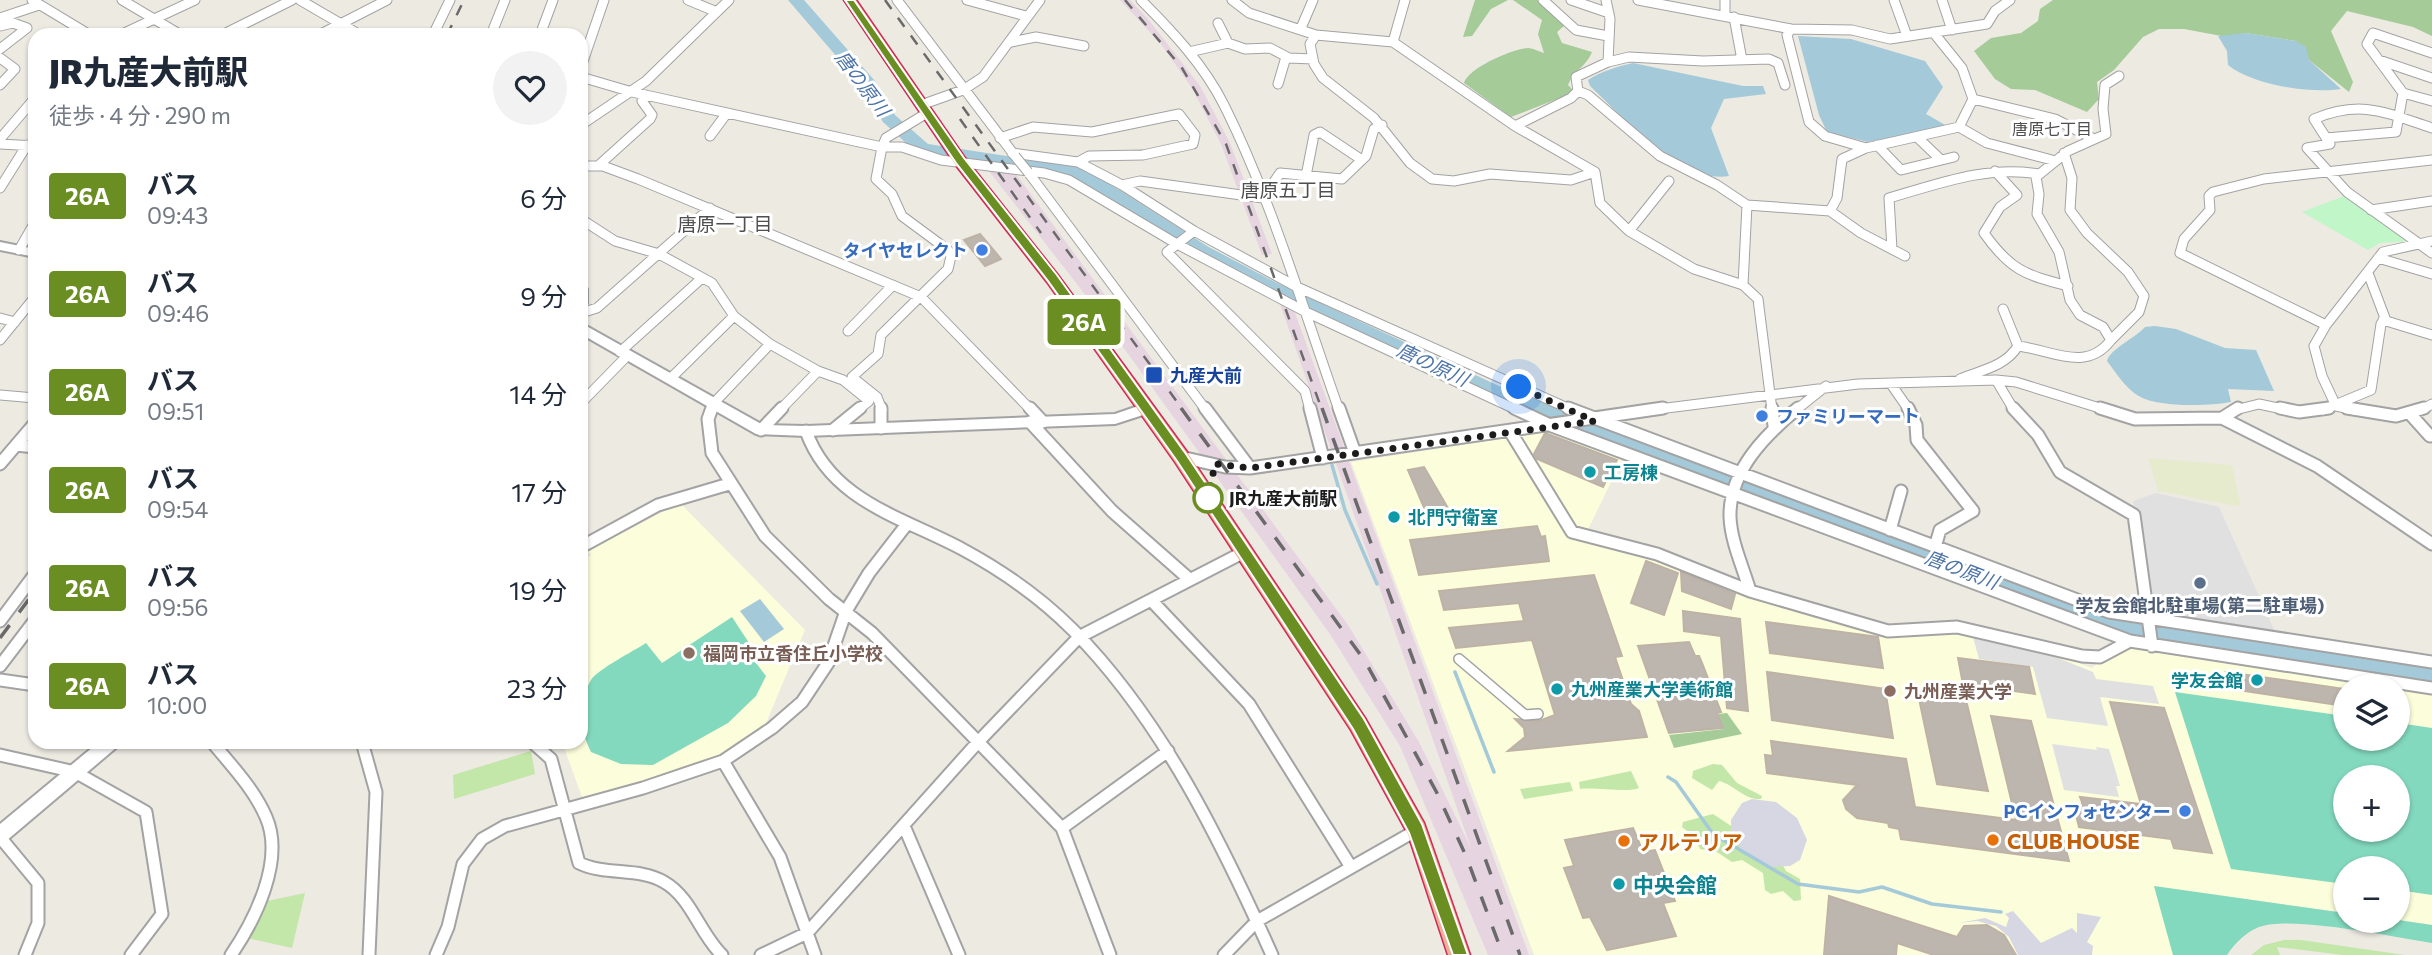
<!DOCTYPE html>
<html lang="ja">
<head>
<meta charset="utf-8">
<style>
	:root { --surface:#fff; --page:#f2f2f3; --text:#1f2937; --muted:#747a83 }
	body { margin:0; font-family:Commissioner,"Noto Sans JP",sans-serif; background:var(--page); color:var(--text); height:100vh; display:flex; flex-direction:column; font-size:26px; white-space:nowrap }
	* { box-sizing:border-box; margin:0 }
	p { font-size:23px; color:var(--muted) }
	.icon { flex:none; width:38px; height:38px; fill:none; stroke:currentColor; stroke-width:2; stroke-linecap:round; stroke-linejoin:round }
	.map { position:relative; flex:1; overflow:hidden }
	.side { position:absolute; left:28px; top:28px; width:560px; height:721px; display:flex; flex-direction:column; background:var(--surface); border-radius:21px; box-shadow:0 2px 5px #0004 }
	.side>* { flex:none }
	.badge { padding:0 14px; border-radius:5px; font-size:24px; line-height:46px }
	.buttons { position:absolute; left:2333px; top:674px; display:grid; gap:14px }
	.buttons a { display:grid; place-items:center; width:77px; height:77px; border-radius:50%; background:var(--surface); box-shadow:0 2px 5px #0004; font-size:35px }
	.you { position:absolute; width:35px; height:35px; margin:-18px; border:5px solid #fff; border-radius:50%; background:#1a73e8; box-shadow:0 0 0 10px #1a73e833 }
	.map>.badge { position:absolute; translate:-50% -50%; box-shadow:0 0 0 4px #fff }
	.round { display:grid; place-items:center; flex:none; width:74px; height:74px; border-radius:37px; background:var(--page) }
	.overview { display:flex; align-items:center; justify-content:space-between; height:119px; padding:0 21px }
	h1 { font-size:33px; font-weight:800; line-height:52px }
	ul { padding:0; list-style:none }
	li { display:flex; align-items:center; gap:21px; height:98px; padding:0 21px }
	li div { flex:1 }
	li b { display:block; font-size:26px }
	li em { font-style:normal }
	li .badge { min-width:77px; font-weight:700; text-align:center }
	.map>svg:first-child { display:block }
	.industrial { fill:#e6d4e1 }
	.education { fill:#fbfddb; fill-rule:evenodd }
	.farmland { fill:#e7ebce }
	.grass { fill:#c3e6a9 }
	.forest { fill:#a4cb98 }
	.park { fill:#c0f6c8 }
	.pitch { fill:#83d9be; fill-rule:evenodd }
	.parking { fill:#e0e0e0 }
	.plaza { fill:#d7d6e3 }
	.water { fill:#a4c9d9 }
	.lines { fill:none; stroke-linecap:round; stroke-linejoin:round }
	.stream { stroke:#a4c9d9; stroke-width:3.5 }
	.river { fill:#a4c9d9; fill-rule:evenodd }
	.building { fill:#bdb6af; stroke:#beb2a5; stroke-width:2 }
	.pedestrian-casing { stroke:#a3a3a3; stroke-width:12 }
	.minor-far1-casing { stroke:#a3a3a3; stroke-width:11 }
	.minor-casing { stroke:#a3a3a3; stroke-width:15 }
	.tertiary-casing { stroke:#a3a3a3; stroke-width:4 }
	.trunk-casing { stroke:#cf2b58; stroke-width:3 }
	.pedestrian { stroke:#fff; stroke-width:9 }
	.minor-far1 { stroke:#fff; stroke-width:9 }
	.minor { stroke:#fff; stroke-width:11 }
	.tertiary { fill:#fff; fill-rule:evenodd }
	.trunk { fill:#ecb19a; fill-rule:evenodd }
	.rail-far1 { stroke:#6a6a6a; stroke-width:2.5; stroke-dasharray:11 11; stroke-linecap:butt }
	.rail { stroke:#6a6a6a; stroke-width:3.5; stroke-dasharray:16 16; stroke-linecap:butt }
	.minor-bridge-casing { stroke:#a3a3a3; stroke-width:11; stroke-linecap:butt }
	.minor-bridge { stroke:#fff; stroke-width:9 }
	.line { fill:#6b8e23; stroke:#fff; stroke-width:2 }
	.walk { stroke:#1c1c1c; stroke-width:7; stroke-dasharray:0 12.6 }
	.shop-dot { fill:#3f7fe0; stroke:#fff; stroke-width:2.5 }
	.transit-dot { fill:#1a4fb4; stroke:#fff; stroke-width:2.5 }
	.culture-dot { fill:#0f9aa8; stroke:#fff; stroke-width:2.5 }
	.stop-dot { fill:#fff; stroke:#6b8e23; stroke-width:3.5 }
	.service-dot { fill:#5c6f8a; stroke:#fff; stroke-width:2.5 }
	.education-dot { fill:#8d6e63; stroke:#fff; stroke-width:2.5 }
	.food-dot { fill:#e8710a; stroke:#fff; stroke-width:2.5 }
	.labels { text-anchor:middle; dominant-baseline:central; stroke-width:6; stroke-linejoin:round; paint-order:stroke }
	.far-neighbourhood-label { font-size:16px; fill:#4f4f4f; stroke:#fff }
	.shop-label { font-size:18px; font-weight:bold; fill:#366cbe; stroke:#fff; text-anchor:end }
	.transit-label { font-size:18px; font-weight:bold; fill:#164399; stroke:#fff; text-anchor:start }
	.culture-label { font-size:18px; font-weight:bold; fill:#0d838f; stroke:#fff; text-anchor:start }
	.stop-label { font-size:18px; font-weight:bold; fill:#1c1c1c; stroke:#fff; text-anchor:start }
	.service-label { font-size:18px; font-weight:bold; fill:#4e5e75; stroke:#fff }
	.education-label { font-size:18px; font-weight:bold; fill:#785e54; stroke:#fff; text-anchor:start }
	.water-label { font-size:19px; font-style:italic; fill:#4d74a7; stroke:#fff }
	.neighbourhood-label { font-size:19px; fill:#4f4f4f; stroke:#fff }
	.near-food-label { font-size:21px; font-weight:bold; fill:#c56008; stroke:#fff; text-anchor:start }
	.near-culture-label { font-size:21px; font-weight:bold; fill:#0d838f; stroke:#fff; text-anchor:start }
</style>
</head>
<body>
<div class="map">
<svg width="2432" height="955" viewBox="0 0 2432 955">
	<rect width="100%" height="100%" fill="#edeae2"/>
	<path class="industrial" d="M1120,0H1130L1148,19L1200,86L1230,143L1272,254L1262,255L1221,144L1192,88L1161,44Z
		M989,171L1015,173L1348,625L1419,742L1471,848L1280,304L1291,302L1529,955H1488L1400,746L1330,634L1087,297Z"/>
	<path class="education" d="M1551,431L1623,457L1583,540L1657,560L1886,636L1972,634L2060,656L2092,668L2099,662L2135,646L2385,686H2345V738H2398V688L2432,693V925L2398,920V868H2345V913L2154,886L2173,955H1534L1351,462ZM2345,777H2398V830H2345Z
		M680,503L805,630L764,728L722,758L632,788L582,797L562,742H581V560L591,555L587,551Z"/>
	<path class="farmland" d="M2148,458L2232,465L2241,507L2158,491Z"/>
	<path class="grass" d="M531,751L535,774L454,799L453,775Z
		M1713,764L1722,765L1737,783L1762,796L1761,799C1744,800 1735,785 1719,781L1712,790L1692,778L1693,771Z
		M1631,771L1639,788C1629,793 1596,787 1580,789L1579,782Z
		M1570,782L1573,791L1524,799L1520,789Z
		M1713,814L1778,857L1786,871L1800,879L1801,900L1794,901L1783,891L1771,894L1765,890L1763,873L1742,860L1732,862L1717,852L1700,849L1695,837L1682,827L1683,822Z
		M305,893L292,948L247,938L267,901Z
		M2284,940H2301L2405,955H2343L2277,947L2280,955H2251L2264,945Z"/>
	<path class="forest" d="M1475,0H1508L1491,9L1472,36L1463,37Z
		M1513,0H1543L1563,15L1564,26L1557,32L1562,43L1592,52C1587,66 1573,71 1568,85L1575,92L1511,117L1464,83C1468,68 1512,49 1528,48C1533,48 1540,52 1544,53L1538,34L1542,20Z
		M2053,0H2432V36L2413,27L2347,11L2331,31L2353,82L2349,92L2309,60L2296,41L2246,33L2227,37L2184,29H2159L2143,37L2114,70L2097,82L2099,99L2087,112L2035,90L2011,89L1995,79L1974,51L1991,38L2021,33L2038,21L2040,9Z
		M1727,713L1742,734L1674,748L1669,735L1724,729L1718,714Z"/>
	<path class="park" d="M2344,196L2408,241L2380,243L2368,250L2302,212Z"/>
	<path class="pitch" d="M732,617L755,652L750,655L766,676L756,696L728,723L653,765L621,764L591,752C579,728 577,703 591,680C598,669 634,651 646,643L662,663Z
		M2175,692L2345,716V738H2398V723L2432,728V895L2398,890V868H2345V884L2231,869ZM2345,777H2398V830H2345Z
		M2154,886L2345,913V920H2398L2432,925V943C2393,937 2292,915 2259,927C2246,932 2235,943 2227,955H2173Z"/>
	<path class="parking" d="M2156,493L2219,507L2276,634L2150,615L2144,551L2133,501Z
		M1973,637L2058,658L2093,672L2096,679L2153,686L2159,704L2100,697L2108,726L2047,718L2033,667L1979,659Z
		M2052,744L2097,750L2096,747L2109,749L2120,786H2116L2119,797L2064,790Z"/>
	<path class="plaza" d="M1752,799L1776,802L1797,818L1807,840L1800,860L1790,866L1766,867L1743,853L1731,831V820L1742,803Z
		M2013,911L2041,943L2072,928L2077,933V913L2101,917L2087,942L2093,946L2092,955H2018L2009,937L1996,926L1977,921L1959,923L1985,918L2006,927L2009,918L2005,914Z"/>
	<path class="water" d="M2246,33L2296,41L2306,47L2309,60L2341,89C2311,94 2252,85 2228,65L2227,51L2218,36Z
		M1798,36L1851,39L1925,61L1943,87L1926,114L1947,126L1868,142L1827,132L1819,115Z
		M1633,63L1743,86H1763L1766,94L1724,99L1711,128L1729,176C1682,185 1622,116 1590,86L1588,80C1602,71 1616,67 1633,63Z
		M2155,326L2176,329L2225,348L2256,350L2274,391L2228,389L2231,402C2209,406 2156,408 2137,395C2125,387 2116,373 2107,361C2110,349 2134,339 2145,327Z
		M760,599L784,629L764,642L740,611Z"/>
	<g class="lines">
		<path class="stream" d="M1332,465L1345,510L1377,584
			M1455,672L1494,772
			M1668,777L1676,782L1713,834L1798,884L1859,892L1882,887L1932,904L2001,912"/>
		<path class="river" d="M788,0H804L875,81L895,115L928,144L1085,168L1207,246L1275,282L1499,386L2127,621L2432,667V687L2126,641L1485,396L1261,292L1195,254L1074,177L917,153L883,122L862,86Z"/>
	</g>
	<path class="building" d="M980,234L1001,259L985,266L964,240Z
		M1545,433L1617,460L1603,487L1537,459L1534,454Z
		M1424,467L1452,515L1428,517L1408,470Z
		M1537,526L1541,537L1545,536L1549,561L1419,575L1410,540Z
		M1646,561L1678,573L1664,615L1631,603Z
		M1681,572L1735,594L1731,609L1682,591Z
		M1594,575L1622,656L1615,657L1631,704L1639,711L1647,737L1508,751L1525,737L1524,728L1515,719L1539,721L1555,715L1532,640L1456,648L1449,628L1524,621L1519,603L1444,610L1439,591Z
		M1683,611L1740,619L1748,711L1727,708L1721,636L1684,631Z
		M1766,622L1878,637L1883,668L1770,653Z
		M1689,642L1695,656H1699L1702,663L1721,712L1717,713L1723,728L1669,733L1638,646Z
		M1958,658L2029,667L2035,694L1963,684Z
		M1767,672L1885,689L1893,738L1772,720Z
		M2226,672L2345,689V706L2232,689Z
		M1918,694L1966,700L1988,791L1937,784Z
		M2110,702L2164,708L2212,853L2174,848L2171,839L2079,827L2073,803L2083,805L2080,797L2141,804Z
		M1991,716L2031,721L2069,861L1901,839L1899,829L1889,827L1888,823L1857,818L1846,809L1843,800L1857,785L1767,773L1765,755L1773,756L1771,741L1906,759L1915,807L2016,820Z
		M1633,828L1643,852L1655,850L1675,901L1663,903L1676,936L1607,950L1590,917L1583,918L1564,868L1574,866L1565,840Z
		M1829,896L1957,937L1964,926L1987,925L2004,935L2016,955H1934L1897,943L1896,955H1824Z"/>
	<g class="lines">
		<defs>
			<path id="pedestrian" d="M1459,659L1525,715L1538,714"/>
			<path id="minor-far1" d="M32,0L90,35
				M122,0L181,35
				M300,0L360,35
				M688,0L717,12
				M897,0L1015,156
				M967,0L1026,16
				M1141,0C1172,31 1204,65 1224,105C1272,201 1303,309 1339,410
				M1232,0L1249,13L1316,35L1393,42L1515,126L1595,172
				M1543,0L1576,30L1608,36
				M1571,0L1609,13
				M1606,0L1610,19L1608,62L1576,77L1578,91L1588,95L1660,156L1717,185L1747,205L1830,211L1861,233L1905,256
				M1638,0L1791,29L1852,30L1890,39L1987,24L1995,11L2010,0
				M1725,0V15
				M1894,0L1907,36
				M1942,0L1952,30
				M1734,17L1742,60
				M0,18L39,5
				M1218,23L1228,43
				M0,26L13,23L27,28L0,49
				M1301,28L1313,0
				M1791,29L1787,35L1809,122L1825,136L1866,148
				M1933,32L1962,68L1973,99
				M120,35L195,0
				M222,35L292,0
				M319,35L387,0
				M433,35L450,0
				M491,35L505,0
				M540,35L553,0
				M1316,35L1310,44L1314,64L1323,78L1374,118L1410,163L1432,179L1454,181L1490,174L1571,180L1595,172
				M1011,42L1036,37L1084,46
				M1393,42L1405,0
				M1189,52L1228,43L1245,49L1270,48L1289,58L1313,59
				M2432,53L2373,33L2367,44L2403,93L2432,101
				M0,58L15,69L0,85
				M2379,60L2432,78
				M1608,62L1629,57L1703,61L1769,59L1778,63L1785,85
				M581,67L604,0
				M581,77L632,92L882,147L886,138L927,113
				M1278,84L1286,57
				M921,105L963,90L983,77L1040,0
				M581,125L646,81L729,0
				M1515,126L1571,98L1578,91
				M1959,127L1987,143L2052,160
				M2432,128C2386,113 2362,99 2314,119L2330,144L2307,148L2347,192L2432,253
				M710,136L727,113
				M1917,137L1939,158
				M1000,138L1033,127L1092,132L1179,114L1195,135L1193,144L1143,155L1089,156L1078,162
				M2326,138L2396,132L2403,93
				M0,139L35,98
				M0,144L35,146
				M1877,145L1901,170L1954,157
				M1012,153L1078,162L1122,185L1140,181L1263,198
				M2064,153L2072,178L2070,210L2087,233L2128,272L2144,296L2139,312L2111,340
				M599,165L650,119L652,115L642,101L646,95
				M581,166H603L638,179L921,297L1031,410
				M1995,171L2017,195L2000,207L1984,233C2010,270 2025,275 2068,286
				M1028,172L1206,410
				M1595,172L1600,203L1629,231L1694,269L1743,285L1758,299L1772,410
				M1306,176L1314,135L1320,132L1362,160
				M1122,185L1194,231L1295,286L1572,410
				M0,188L27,145
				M1263,198L1280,173L1342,179L1366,156L1374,129L1382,125
				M2371,210L2432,201
				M1830,211L1837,198L1842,159L1866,148L1959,127L1973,99L2055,119L2092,138
				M581,219L615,241L659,254L712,283L734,316L770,344L818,371L843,380L869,401L858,410
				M1194,231L1167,252L1305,391L1310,410
				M1629,231L1669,181
				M1892,249L1889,198C1938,184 1987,165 2039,174
				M19,250L35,222
				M2378,258L2432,274
				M1743,285L1747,205
				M581,313L597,308L710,208
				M0,318L15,322
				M2383,320L2432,335
				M2326,325L2180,253L2184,239L2210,210L2209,196L2213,192L2264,179L2432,160
				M848,331L893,285
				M0,340L35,297
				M2018,346C2052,350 2086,373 2111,340L2103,327L2080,315L2070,300L2059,252L2037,214L2039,194L2036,177L2068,151L2106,134L2103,109L2105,85L2119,76
				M620,352L702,278
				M670,379L734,316
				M1960,379C1981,370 2005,367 2018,346L2003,309
				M1996,380L2014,410
				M1891,384L1909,410
				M0,395L35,398
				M581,403L627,356
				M2336,406L2322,376L2314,346L2326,325L2383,252L2432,241
				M2336,406L2355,410
				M711,410L713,404L770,344
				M780,410L818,371
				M882,410L877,397L852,377L878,354L881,335L948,269L951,256L948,250L902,216L892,194L876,179L882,147H902L941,160L1044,173L1069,180L1177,244L1304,311L1517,410
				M1651,410L1858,384L1996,380L2016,382L2106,410
				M1796,410L1826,386
				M2235,410L2259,404L2287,410
				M2323,410L2371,390L2381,324L2385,318L2368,273
				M2421,410L2432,404"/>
			<path id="minor" d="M712,408L708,419L712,453L765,536L829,599L872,633L1062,828L1110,955
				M1030,408L1043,422
				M1205,408L1250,468
				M1310,408L1323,458
				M1339,408L1355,453
				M1514,408L1552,426L2130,641
				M1568,408L2109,612L2432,662
				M1772,408L1774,426
				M1908,408L1916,425L1917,440L1973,511L1940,530L1935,547
				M2013,408L2038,435L2060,472L2134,515L2152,646
				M2100,408L2135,419L2222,418L2317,466L2432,544
				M2280,408L2299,412L2329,408
				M2347,408L2396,416L2424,408
				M2412,416L2430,436
				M2222,418L2238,408
				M1030,422L1112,511L1188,578
				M881,428V408
				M761,430L782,408
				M833,430L860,408
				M806,431C831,501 902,517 962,549C1001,570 1041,598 1073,630C1162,720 1221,841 1272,955
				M1510,431L1572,532L1657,554L1750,591L1888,631L1957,627L2082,656L2100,657L2130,641L2432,688
				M16,445L35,447
				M1181,457L1225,467L1250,468L1663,408
				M0,464L35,423
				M1890,530L1901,491
				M581,547L658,505L729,484
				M1750,591C1743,567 1731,542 1730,517C1729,471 1765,435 1798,408
				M1151,600L1249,704L1351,867
				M0,621L35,574
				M0,666L35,620
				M0,680L35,685
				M212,742C231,765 254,789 266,817C285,860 255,920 231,955
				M362,742L376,792L369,955
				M532,742L551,759L579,863C606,876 639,867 664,882C691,897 700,934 722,955
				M0,755L75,772L146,812L162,914L131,955
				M723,761L780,857L815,955
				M904,826L959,955
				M1062,828L1168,751
				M0,837L38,883V923L25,955
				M436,955L448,927L463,864L482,839L505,826L643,788L723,761L772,728L802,702L828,663L846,611L869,573L907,524
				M761,955L807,933L978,742L1079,637L1244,552
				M1224,955L1257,921L1417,830"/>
			<path id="tertiary" d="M0,242L35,249V257L0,250Z
				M581,285L587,289V303L581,307Z
				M581,323L763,425L806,426L1115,414L1144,404L1151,409L1149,413L1115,424L806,436L756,434L581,334Z
				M99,742H119L117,747L6,841L0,843V824Z"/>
			<path id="trunk" d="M844,0H856L965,158L1057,274L1187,452L1365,718L1424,823L1470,955H1448L1408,834L1351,730L1175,462L1047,282L955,164Z"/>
		</defs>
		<use href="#pedestrian" class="pedestrian-casing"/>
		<use href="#minor-far1" class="minor-far1-casing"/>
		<use href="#minor" class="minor-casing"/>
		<use href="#tertiary" class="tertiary-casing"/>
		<use href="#trunk" class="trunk-casing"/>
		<use href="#pedestrian" class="pedestrian"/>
		<use href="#minor-far1" class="minor-far1"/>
		<use href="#minor" class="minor"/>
		<use href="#tertiary" class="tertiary"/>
		<use href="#trunk" class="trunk"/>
		<path class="rail-far1" d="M885,0L1183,410
			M1125,0L1182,68L1226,144L1322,410
			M447,35L464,0
			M960,119L1041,233"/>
		<path class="rail" d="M1181,408L1365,661L1437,793L1466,856L1503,955
			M1322,408L1520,955
			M0,638L35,591"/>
		<defs>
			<path id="minor-bridge" d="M1015,156L1028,172"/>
		</defs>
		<use href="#minor-bridge" class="minor-bridge-casing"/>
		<use href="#minor-bridge" class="minor-bridge"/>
	</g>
	<path class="line" d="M845,0H854L964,158L1057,275L1186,454L1364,719L1422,824L1468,955H1453L1409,833L1353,729L1177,461L1048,281L956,163Z"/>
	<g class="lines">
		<path class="walk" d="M1208,498L1215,464L1250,468L1594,421L1519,387"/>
	</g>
	<g class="shop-dot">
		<circle cx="982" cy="250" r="7"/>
		<circle cx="1762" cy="416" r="7"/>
		<circle cx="2185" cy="811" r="7"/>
	</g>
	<rect class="transit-dot" x="1145" y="366" width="18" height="18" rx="3.5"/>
	<g class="culture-dot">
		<circle cx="1590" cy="472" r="7"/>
		<circle cx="1394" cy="517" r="7"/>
		<circle cx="2257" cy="680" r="7"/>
		<circle cx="1557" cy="689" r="7"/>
		<circle cx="1619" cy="884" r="7"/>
	</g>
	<circle class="stop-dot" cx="1208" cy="498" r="14"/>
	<circle class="service-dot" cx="2200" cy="583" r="7"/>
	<g class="education-dot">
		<circle cx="689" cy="653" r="7"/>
		<circle cx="1890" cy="691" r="7"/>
	</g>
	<g class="food-dot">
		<circle cx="1993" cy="840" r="7"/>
		<circle cx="1624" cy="841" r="7"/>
	</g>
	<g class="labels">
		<g class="far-neighbourhood-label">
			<text x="2052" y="128">唐原七丁目</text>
		</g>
		<g class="shop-label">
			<text x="968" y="250">タイヤセレクト</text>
			<text x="1776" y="416" text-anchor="start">ファミリーマート</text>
			<text x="2171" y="811">PCインフォセンター</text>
		</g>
		<g class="transit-label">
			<text x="1170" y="375">九産大前</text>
		</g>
		<g class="culture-label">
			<text x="1604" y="472">工房棟</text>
			<text x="1408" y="517">北門守衛室</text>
			<text x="2243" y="680" text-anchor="end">学友会館</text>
			<text x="1571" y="689">九州産業大学美術館</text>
		</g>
		<g class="stop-label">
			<text x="1229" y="498">JR九産大前駅</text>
		</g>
		<g class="service-label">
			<text x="2200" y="605">学友会館北駐車場(第二駐車場)</text>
		</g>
		<g class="education-label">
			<text x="703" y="653">福岡市立香住丘小学校</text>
			<text x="1904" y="691">九州産業大学</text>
		</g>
		<g class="water-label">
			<text transform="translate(863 83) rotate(53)">唐の原川</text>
			<text transform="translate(1433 364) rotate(25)">唐の原川</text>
			<text transform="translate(1962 569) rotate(21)">唐の原川</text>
		</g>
		<g class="neighbourhood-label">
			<text x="1288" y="189">唐原五丁目</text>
			<text x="725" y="223">唐原一丁目</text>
		</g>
		<g class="near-food-label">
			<text x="2007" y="840">CLUB HOUSE</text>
			<text x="1638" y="841">アルテリア</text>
		</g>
		<g class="near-culture-label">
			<text x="1633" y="884">中央会館</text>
		</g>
	</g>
</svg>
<div class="buttons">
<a><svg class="icon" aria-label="layers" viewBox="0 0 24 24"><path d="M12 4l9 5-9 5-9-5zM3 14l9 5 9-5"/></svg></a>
<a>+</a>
<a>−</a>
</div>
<div class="you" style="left:1519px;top:387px"></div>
<b class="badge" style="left:1084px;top:322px;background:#6b8e23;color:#fff">26A</b>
<section class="side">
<div class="overview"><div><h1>JR九産大前駅</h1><p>徒歩 · 4 分 · 290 m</p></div><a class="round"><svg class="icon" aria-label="heart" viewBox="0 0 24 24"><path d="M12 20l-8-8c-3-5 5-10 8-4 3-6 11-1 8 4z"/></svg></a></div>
<ul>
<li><span class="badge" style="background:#6b8e23;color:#fff">26A</span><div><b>バス</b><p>09:43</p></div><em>6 分</em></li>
<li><span class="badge" style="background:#6b8e23;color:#fff">26A</span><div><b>バス</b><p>09:46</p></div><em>9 分</em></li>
<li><span class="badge" style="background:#6b8e23;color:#fff">26A</span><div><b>バス</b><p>09:51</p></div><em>14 分</em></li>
<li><span class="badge" style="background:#6b8e23;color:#fff">26A</span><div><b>バス</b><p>09:54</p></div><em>17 分</em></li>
<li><span class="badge" style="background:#6b8e23;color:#fff">26A</span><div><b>バス</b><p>09:56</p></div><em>19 分</em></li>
<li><span class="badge" style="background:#6b8e23;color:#fff">26A</span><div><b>バス</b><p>10:00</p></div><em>23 分</em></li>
</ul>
</section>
</div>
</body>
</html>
